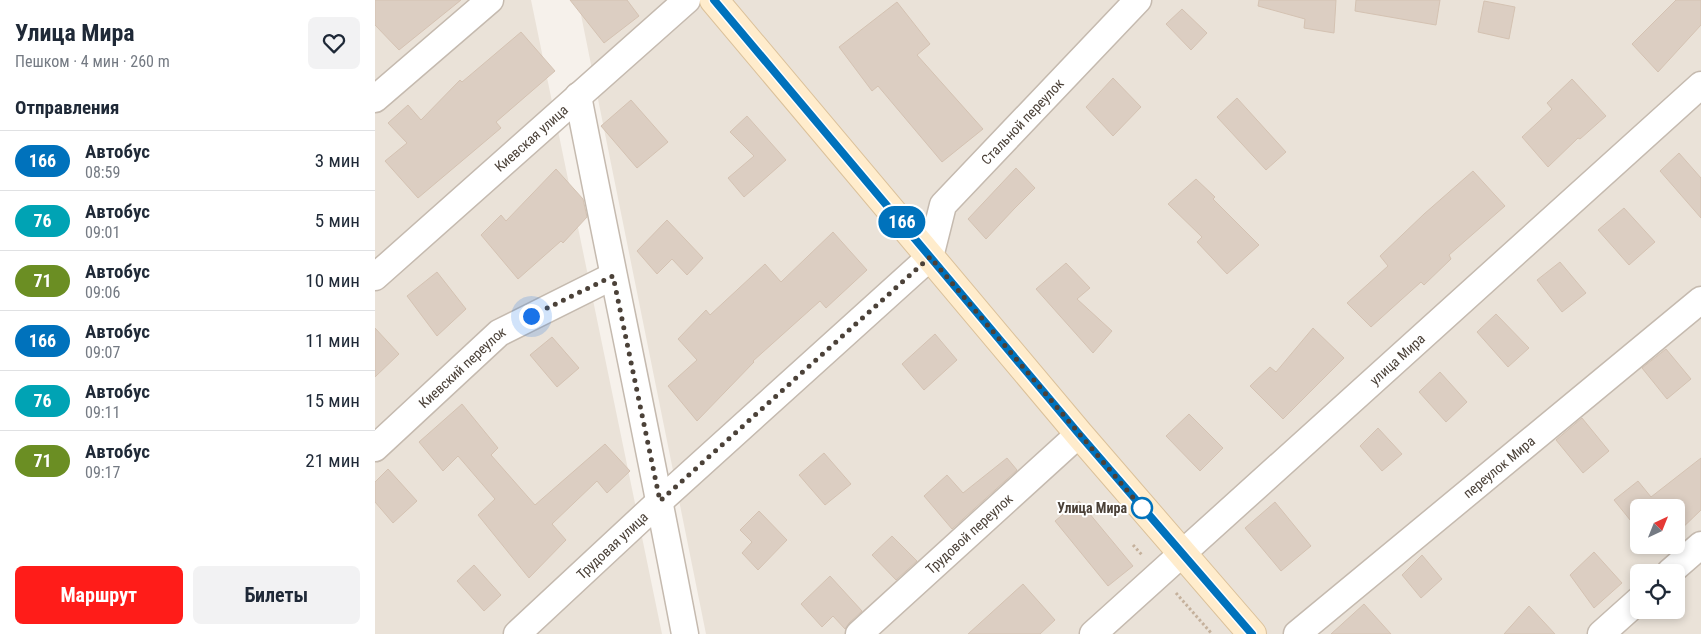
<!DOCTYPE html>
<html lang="ru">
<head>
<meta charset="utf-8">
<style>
	:root { --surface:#fff; --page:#f2f2f3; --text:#1f2937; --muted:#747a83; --line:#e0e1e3; --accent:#ff1c19 }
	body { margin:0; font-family:"Roboto Condensed",sans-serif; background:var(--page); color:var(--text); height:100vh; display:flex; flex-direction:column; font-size:19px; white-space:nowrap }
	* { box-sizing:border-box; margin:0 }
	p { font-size:16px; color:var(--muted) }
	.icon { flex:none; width:28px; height:28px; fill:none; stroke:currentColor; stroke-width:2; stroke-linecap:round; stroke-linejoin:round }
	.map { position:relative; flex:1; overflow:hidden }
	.sheet { display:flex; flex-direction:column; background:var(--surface); width:375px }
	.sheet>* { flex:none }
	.badge { padding:0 10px; border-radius:16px; font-size:18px; line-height:32px }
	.needle { width:32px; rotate:43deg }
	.fabs { position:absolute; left:1255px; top:499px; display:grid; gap:10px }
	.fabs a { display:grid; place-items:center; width:55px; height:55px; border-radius:8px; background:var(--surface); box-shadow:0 2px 8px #0003; font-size:25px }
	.you { position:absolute; width:25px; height:25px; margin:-12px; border:4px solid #fff; border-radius:50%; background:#1a73e8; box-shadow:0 0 0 8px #1a73e833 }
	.map>.badge { position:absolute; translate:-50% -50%; box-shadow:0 0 0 2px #fff }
	h2 { padding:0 15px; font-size:19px; line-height:45px }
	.round { display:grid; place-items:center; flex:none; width:52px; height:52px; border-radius:8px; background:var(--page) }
	.headline { display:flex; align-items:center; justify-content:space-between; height:85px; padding:0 15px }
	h1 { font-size:24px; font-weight:700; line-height:38px }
	.button { display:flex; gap:10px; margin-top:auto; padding:10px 15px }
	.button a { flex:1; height:58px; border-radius:8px; background:var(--accent); color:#fff; font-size:20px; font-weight:700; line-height:58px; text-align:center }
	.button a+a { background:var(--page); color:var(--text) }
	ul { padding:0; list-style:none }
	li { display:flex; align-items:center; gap:15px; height:60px; padding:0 15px; border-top:1px solid var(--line) }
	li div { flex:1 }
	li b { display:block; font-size:19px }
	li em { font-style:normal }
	li .badge { min-width:55px; font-weight:700; text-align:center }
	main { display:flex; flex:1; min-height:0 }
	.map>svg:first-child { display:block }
	.residential { fill:#eae2d8; fill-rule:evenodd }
	.building { fill:#dccec2; stroke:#d4c2b2 }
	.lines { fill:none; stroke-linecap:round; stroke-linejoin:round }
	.minor-casing { stroke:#c5baaf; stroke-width:29 }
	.secondary-casing { stroke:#dbc19a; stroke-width:30 }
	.path { stroke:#c5b19c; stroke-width:3; stroke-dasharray:2.5 2.5; stroke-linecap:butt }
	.minor { stroke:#fff; stroke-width:26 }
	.secondary { stroke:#ffeccc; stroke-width:28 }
	.line-casing { stroke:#fff; stroke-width:11 }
	.line { stroke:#0072bc; stroke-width:8 }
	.walk { stroke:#4b4138; stroke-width:5; stroke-dasharray:0 9 }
	.stop-dot { fill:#fff; stroke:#0072bc; stroke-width:2.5 }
	.labels { text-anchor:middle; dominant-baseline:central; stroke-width:4; stroke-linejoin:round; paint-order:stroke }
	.street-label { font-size:14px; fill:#4b4138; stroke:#fff }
	.stop-label { font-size:14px; font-weight:bold; fill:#4b4138; stroke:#fff; text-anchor:end }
</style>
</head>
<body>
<main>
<section class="sheet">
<div class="headline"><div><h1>Улица Мира</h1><p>Пешком · 4 мин · 260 m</p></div><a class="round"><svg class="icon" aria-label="heart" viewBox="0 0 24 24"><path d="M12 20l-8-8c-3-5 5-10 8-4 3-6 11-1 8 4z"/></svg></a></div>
<h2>Отправления</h2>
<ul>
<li><span class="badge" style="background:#0072bc;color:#fff">166</span><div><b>Автобус</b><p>08:59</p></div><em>3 мин</em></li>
<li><span class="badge" style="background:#00a3b4;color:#fff">76</span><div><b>Автобус</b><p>09:01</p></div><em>5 мин</em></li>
<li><span class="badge" style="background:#6b8e23;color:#fff">71</span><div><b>Автобус</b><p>09:06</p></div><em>10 мин</em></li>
<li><span class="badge" style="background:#0072bc;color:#fff">166</span><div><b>Автобус</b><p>09:07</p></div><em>11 мин</em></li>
<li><span class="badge" style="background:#00a3b4;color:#fff">76</span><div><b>Автобус</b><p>09:11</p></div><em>15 мин</em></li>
<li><span class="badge" style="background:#6b8e23;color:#fff">71</span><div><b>Автобус</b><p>09:17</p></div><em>21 мин</em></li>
</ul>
<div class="button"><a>Маршрут</a><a>Билеты</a></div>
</section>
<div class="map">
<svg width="1326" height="634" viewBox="0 0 1326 634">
	<rect width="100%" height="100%" fill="#f6f1eb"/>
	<path class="residential" d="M0,0H156L287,634H0Z
		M203,0H1326V634H331ZM1264,508H1301V545H1264ZM1264,572H1301V610H1264Z"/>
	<path class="building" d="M0,0H86L24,50L0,25Z
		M195,0H252L264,16L229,43Z
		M884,0H961L959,33L929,28L930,19L883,6Z
		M981,0H1065L1061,25L980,11Z
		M1301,0H1326V25L1283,72L1257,44Z
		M1109,1L1140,7L1134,39L1103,32Z
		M522,2L555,44L542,55L608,129L567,162L503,86L497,91L464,47Z
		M807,9L832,33L816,50L791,24Z
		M146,32L180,71L121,122L126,128L43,198L10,161L32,143L13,123L33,105L46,120L85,80L87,82Z
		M738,78L766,107L738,136L711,107Z
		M1197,79L1231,116L1205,139L1203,138L1173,167L1147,137L1177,109L1172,103Z
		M862,98L911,152L891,170L842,117Z
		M256,100L293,142L262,168L226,126Z
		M372,116L411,160L369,197L353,178L379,156L355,132Z
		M1304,153L1326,178V218L1285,171Z
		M641,168L660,188L639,209L611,239L593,219Z
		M181,169L208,199L212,217L188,243L186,241L143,279L106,235L126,215L131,221Z
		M1098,171L1130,206L1074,255L1076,259L1049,285L1046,282L996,327L972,303L1013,266L1005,256L1049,214Z
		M821,179L840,197L838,199L884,245L852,274L822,242L827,237L793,204Z
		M1249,208L1280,242L1254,265L1223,230Z
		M292,220L328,258L312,275L297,259L282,274L262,251Z
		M458,232L492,270L451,308L445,301L378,361L379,362L322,421L293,386L322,360L303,339L331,310L335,315L390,264L406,282Z
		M1185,262L1211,293L1187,312L1162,280Z
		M691,263L715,288L702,299L737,331L718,353L661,289Z
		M62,272L91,309L62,336L32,296Z
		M1121,314L1154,348L1133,367L1102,332Z
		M0,328L24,354L0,377Z
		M938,328L969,358L908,419L875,386L895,367L901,372Z
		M560,334L582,360L549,390L527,364Z
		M177,337L204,368L182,387L155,355Z
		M1291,349L1316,379L1292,399L1267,368Z
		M1065,372L1092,402L1071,422L1044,392Z
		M87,404L123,448L116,455L160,505L230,444L255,471L232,493L222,481L177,524L191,540L154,578L103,515L120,499L83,456L68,471L44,442Z
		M814,414L848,448L825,471L791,436Z
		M1207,418L1234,451L1208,473L1181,440Z
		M1003,428L1027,454L1007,471L985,446Z
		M449,453L476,484L450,505L424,475Z
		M632,458L642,470L577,529L549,496L572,475L588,493Z
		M1326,458V510L1301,534V508H1264V531L1239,500L1263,481L1276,497Z
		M13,469L42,501L18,523L0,502V482Z
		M704,501L758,566L733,586L680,521Z
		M900,502L936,546L906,571L870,528Z
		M384,511L412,540L383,570L367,553L377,542L365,530Z
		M517,536L542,561L521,580L497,555Z
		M1275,545H1289L1281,553Z
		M1219,552L1247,583L1219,608L1195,575Z
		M1047,555L1067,579L1046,598L1027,575Z
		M99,565L126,595L109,611L82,581Z
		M455,576L487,611L474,623L470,629L458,616L447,627L426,604Z
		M648,584L680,620L665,634H593Z
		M989,604L1016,634H956Z
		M1154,606L1180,634H1129Z"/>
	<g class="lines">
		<defs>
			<g id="minor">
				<path d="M203,96C238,275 276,454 310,634"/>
				<path d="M0,99L115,0"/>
				<path id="s1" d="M0,277L312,0"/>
				<path id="s2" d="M0,448L124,333L238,276"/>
				<path d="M1295,572L1326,545"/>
				<path id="s3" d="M142,634L285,501L555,257L568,205L763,0"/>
				<path id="s4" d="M484,634L704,434"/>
				<path id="s5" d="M718,634L1326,85"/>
				<path id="s6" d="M922,634L1326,300"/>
				<path d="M1226,634L1264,600"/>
			</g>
			<path id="secondary" d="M339,0L704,434L877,634"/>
		</defs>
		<use href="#minor" class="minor-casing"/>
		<use href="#secondary" class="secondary-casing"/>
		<path class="path" d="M758,545L767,555
			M801,593L837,634"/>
		<use href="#minor" class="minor"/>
		<use href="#secondary" class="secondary"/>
	</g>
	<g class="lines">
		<defs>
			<path id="line" d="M339,0L704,434L877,634"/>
		</defs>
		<use href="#line" class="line-casing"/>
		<use href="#line" class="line"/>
		<path class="walk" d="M156,316L238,276L285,501L555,257L767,508"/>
	</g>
	<circle class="stop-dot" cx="767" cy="508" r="10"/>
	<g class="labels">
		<g class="street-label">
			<text stroke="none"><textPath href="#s3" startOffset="728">Стальной переулок</textPath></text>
			<text stroke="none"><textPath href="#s1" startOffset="209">Киевская улица</textPath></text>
			<text stroke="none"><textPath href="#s5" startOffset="410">улица Мира</textPath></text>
			<text stroke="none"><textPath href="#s2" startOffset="119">Киевский переулок</textPath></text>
			<text stroke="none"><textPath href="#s6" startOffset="262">переулок Мира</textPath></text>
			<text stroke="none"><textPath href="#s4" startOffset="149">Трудовой переулок</textPath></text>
			<text stroke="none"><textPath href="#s3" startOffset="130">Трудовая улица</textPath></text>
		</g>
		<g class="stop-label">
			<text x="752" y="508">Улица Мира</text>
		</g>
	</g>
</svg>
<div class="fabs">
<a><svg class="needle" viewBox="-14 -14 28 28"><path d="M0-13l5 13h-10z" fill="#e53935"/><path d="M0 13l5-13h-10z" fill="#747a83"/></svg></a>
<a><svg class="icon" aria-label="locate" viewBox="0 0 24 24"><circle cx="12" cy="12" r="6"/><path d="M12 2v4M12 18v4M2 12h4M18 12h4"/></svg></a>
</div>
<div class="you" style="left:156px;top:316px"></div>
<b class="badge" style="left:527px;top:222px;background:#0072bc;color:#fff">166</b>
</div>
</main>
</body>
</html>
